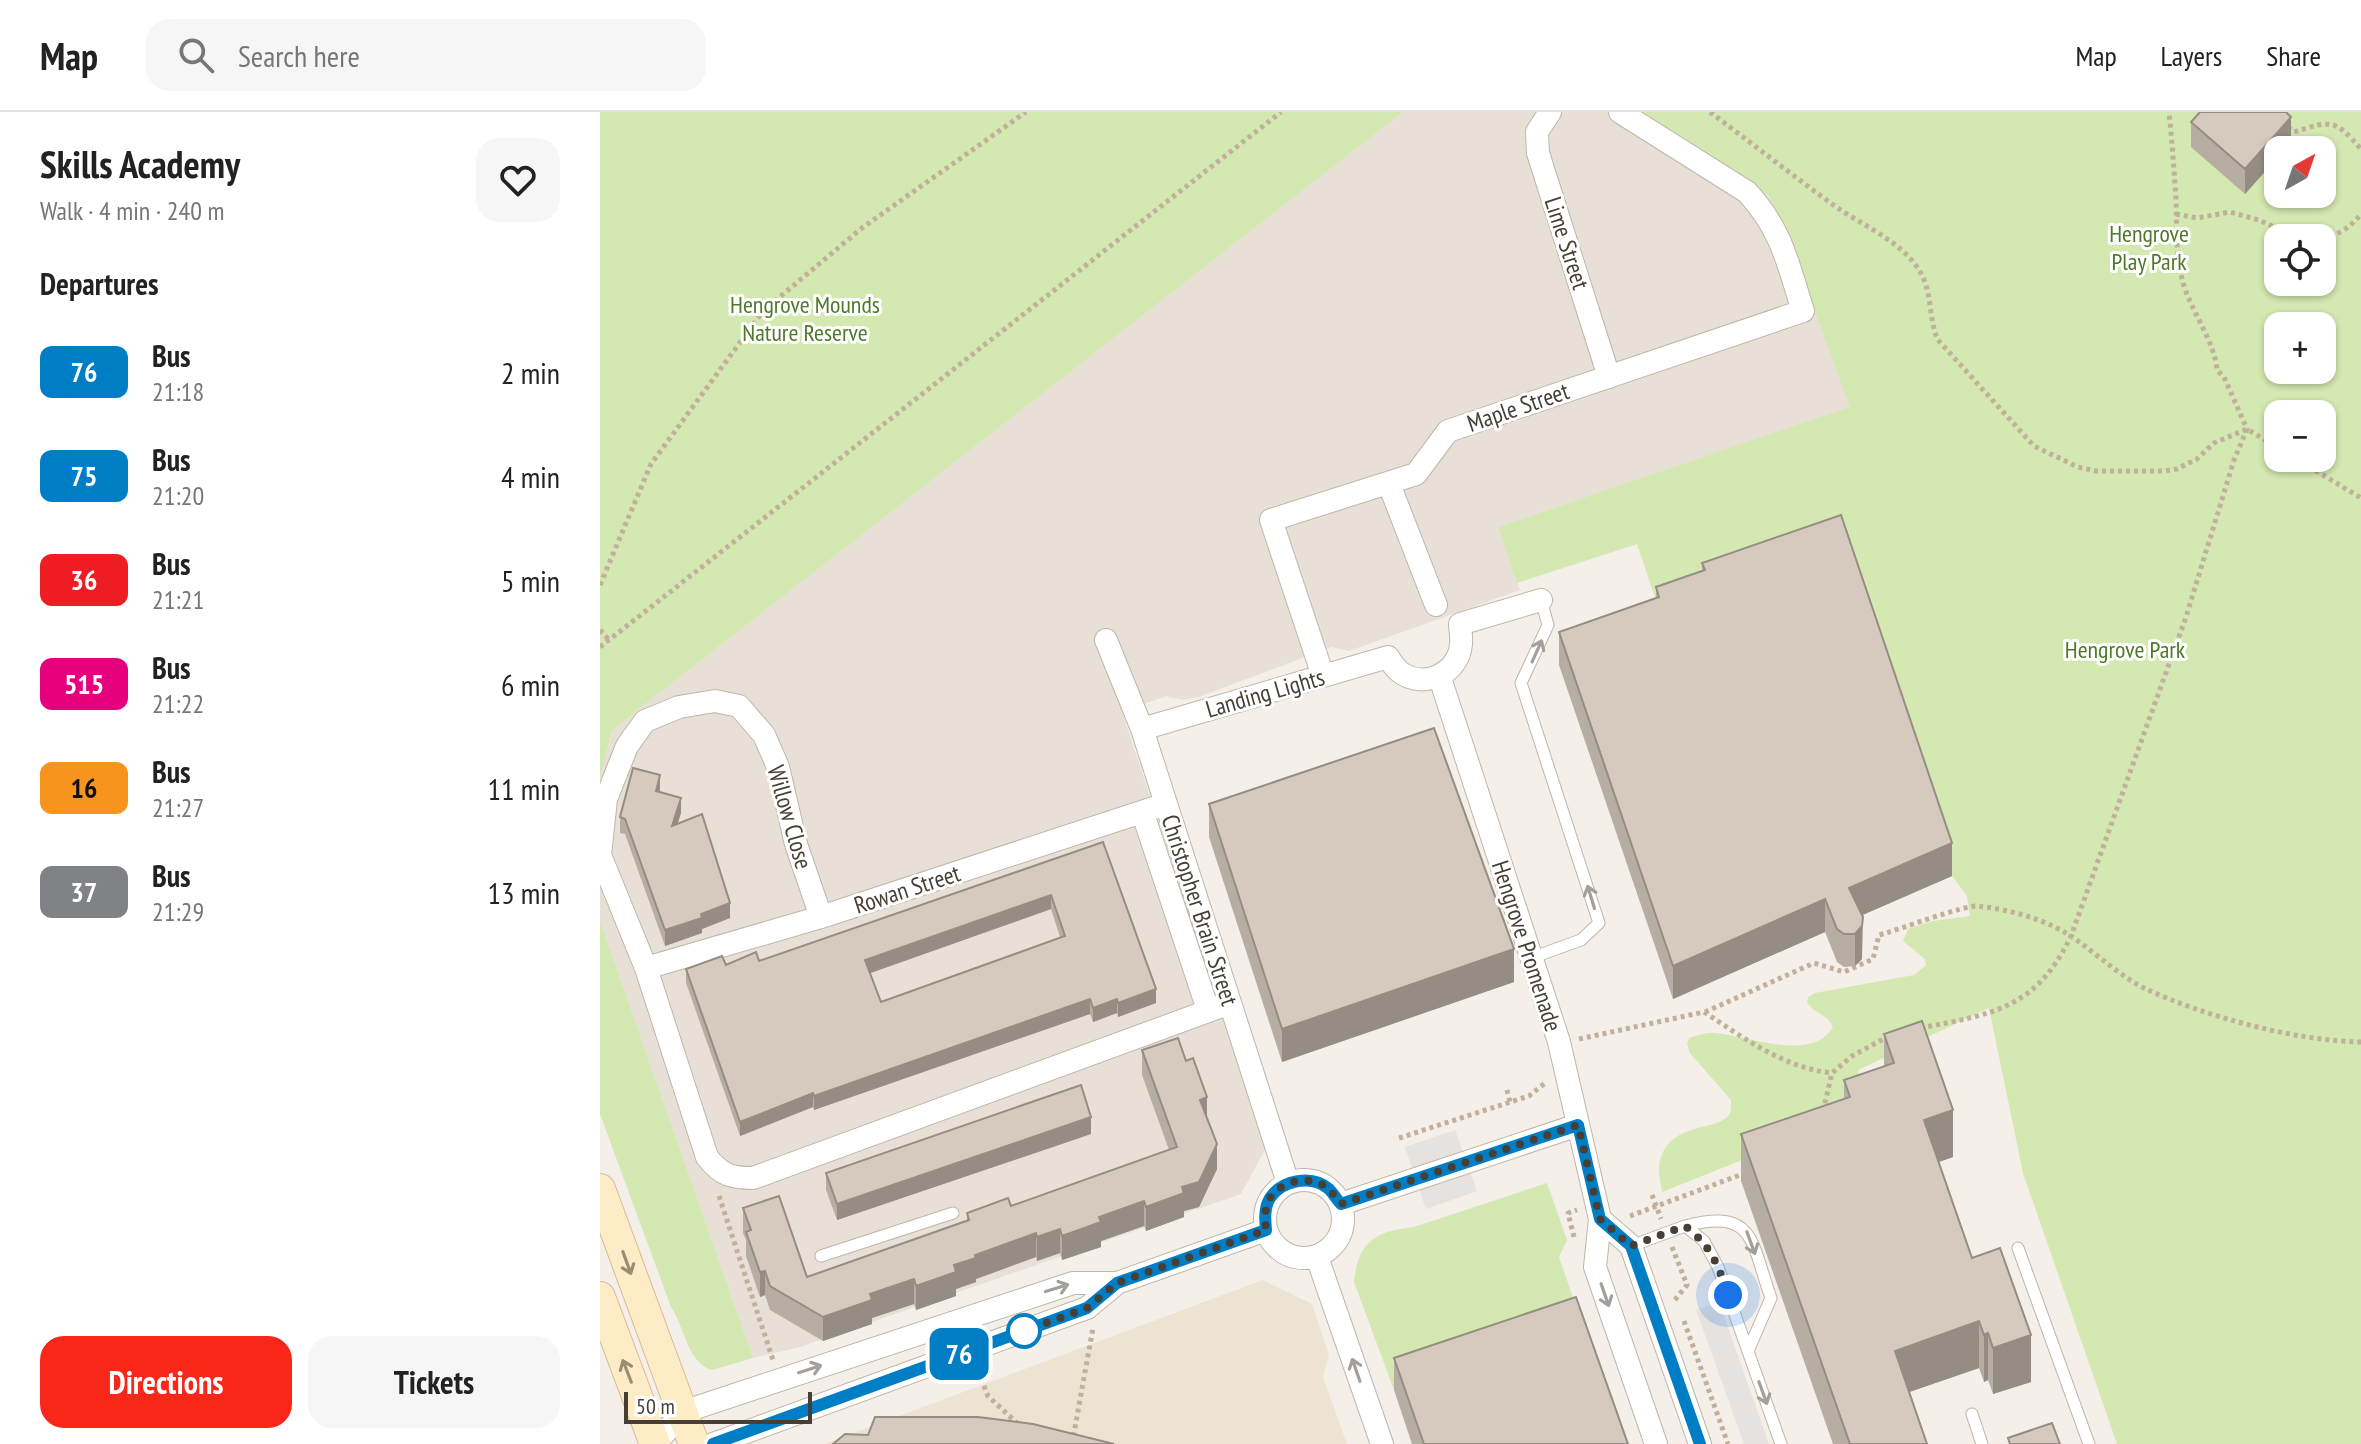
<!DOCTYPE html>
<html lang="en">
<head>
<meta charset="utf-8">
<style>
	:root { --surface:#fff; --page:#f6f6f6; --text:#222; --muted:#767676; --line:#e0e0e0; --accent:#f92719 }
	body { margin:0; font-family:"PT Sans Narrow",sans-serif; background:var(--page); color:var(--text); height:100vh; display:flex; flex-direction:column; font-size:30px; white-space:nowrap }
	* { box-sizing:border-box; margin:0 }
	p { font-size:26px; color:var(--muted) }
	.icon { flex:none; width:44px; height:44px; fill:none; stroke:currentColor; stroke-width:2; stroke-linecap:round; stroke-linejoin:round }
	.map { position:relative; flex:1; overflow:hidden }
	.details { display:flex; flex-direction:column; background:var(--surface); width:600px }
	.details>* { flex:none }
	.badge { padding:0 16px; border-radius:12px; font-size:28px; line-height:52px }
	.needle { width:52px; rotate:40deg }
	.buttons { position:absolute; left:1664px; top:24px; display:grid; gap:16px }
	.buttons a { display:grid; place-items:center; width:72px; height:72px; border-radius:16px; background:var(--surface); box-shadow:0 2px 6px #0004; font-size:40px }
	.scale { position:absolute; left:24px; bottom:20px; width:188px; box-sizing:border-box; padding-left:8px; border:4px solid #473f36; border-top:0; font-size:22px; line-height:28px; white-space:nowrap; color:#473f36; -webkit-text-stroke:6px #fff; paint-order:stroke }
	.you { position:absolute; width:40px; height:40px; margin:-20px; border:6px solid #fff; border-radius:50%; background:#1a73e8; box-shadow:0 0 0 12px #1a73e833 }
	.map>.badge { position:absolute; translate:-50% -50%; box-shadow:0 0 0 4px #fff }
	h2 { padding:0 40px; font-size:30px; line-height:72px }
	.round { display:grid; place-items:center; flex:none; width:84px; height:84px; border-radius:24px; background:var(--page) }
	.head { display:flex; align-items:center; justify-content:space-between; height:136px; padding:0 40px }
	h1 { font-size:38px; font-weight:700; line-height:60px }
	.action { display:flex; gap:16px; margin-top:auto; padding:16px 40px }
	.action a { flex:1; height:92px; border-radius:24px; background:var(--accent); color:#fff; font-size:32px; font-weight:700; line-height:92px; text-align:center }
	.action a+a { background:var(--page); color:var(--text) }
	ul { padding:0; list-style:none }
	li { display:flex; align-items:center; gap:24px; height:104px; padding:0 40px }
	li div { flex:1 }
	li b { display:block; font-size:30px }
	li em { font-style:normal }
	li .badge { min-width:88px; font-weight:700; text-align:center }
	header { display:flex; align-items:center; gap:48px; box-sizing:border-box; height:112px; padding:0 40px; background:var(--surface); border-bottom:2px solid var(--line) }
	header strong { font-size:38px }
	nav { display:flex; gap:44px; margin-inline-start:auto; font-size:28px }
	.search { width:560px; height:72px; background:var(--page); display:flex; align-items:center; gap:20px; box-sizing:border-box; padding:0 28px; border-radius:24px; color:var(--muted); font-size:30px }
	main { display:flex; flex:1; min-height:0 }
	.map>svg:first-child { display:block }
	.residential { fill:#e8e0d6 }
	.education { fill:#ede3d2 }
	.green { fill:#d4e8b1; fill-rule:evenodd }
	.parking { fill:#e5e2df }
	.lines { fill:none; stroke-linecap:round; stroke-linejoin:round }
	.lane-casing { stroke:#bfb6aa; stroke-width:13 }
	.street-casing { stroke:#bfb6aa; stroke-width:24 }
	.secondary-casing { stroke:#d4be98; stroke-width:32 }
	.path { stroke:#c1b09b; stroke-width:5; stroke-dasharray:4 4; stroke-linecap:butt }
	.lane { stroke:#fff; stroke-width:11 }
	.street { stroke:#fff; stroke-width:22 }
	.secondary { stroke:#feecc7; stroke-width:30 }
	.wall { fill:#b7aea3; fill-rule:evenodd }
	.shaded-wall { fill:#958d84 }
	.building { fill:#d5cabd; stroke:#958d84; stroke-width:2; fill-rule:evenodd }
	.oneway { stroke:#a39f9a }
	.oneway2 { stroke:#998d77 }
	.line-casing { stroke:#fff; stroke-width:18 }
	.line { stroke:#007ec5; stroke-width:12 }
	.walk { stroke:#473f36; stroke-width:8; stroke-dasharray:0 14.4 }
	.stop-dot { fill:#fff; stroke:#007ec5; stroke-width:4 }
	.labels { text-anchor:middle; dominant-baseline:central; stroke-width:6; stroke-linejoin:round; paint-order:stroke }
	.park-label { font-size:24px; fill:#4f7929; stroke:#fff }
	.street-label { font-size:24px; fill:#473f36; stroke:#fff }
</style>
</head>
<body>
<header>
<strong>Map</strong>
<div class="search"><svg class="icon" aria-label="search" viewBox="0 0 24 24"><circle cx="10" cy="10" r="6"/><path d="M15 15l6 6"/></svg>Search here</div>
<nav><a>Map</a><a>Layers</a><a>Share</a></nav>
</header>
<main>
<section class="details">
<div class="head"><div><h1>Skills Academy</h1><p>Walk · 4 min · 240 m</p></div><a class="round"><svg class="icon" aria-label="heart" viewBox="0 0 24 24"><path d="M12 20l-8-8c-3-5 5-10 8-4 3-6 11-1 8 4z"/></svg></a></div>
<h2>Departures</h2>
<ul>
<li><span class="badge" style="background:#007ec5;color:#fff">76</span><div><b>Bus</b><p>21:18</p></div><em>2 min</em></li>
<li><span class="badge" style="background:#007ec5;color:#fff">75</span><div><b>Bus</b><p>21:20</p></div><em>4 min</em></li>
<li><span class="badge" style="background:#ee1d23;color:#fff">36</span><div><b>Bus</b><p>21:21</p></div><em>5 min</em></li>
<li><span class="badge" style="background:#e6007e;color:#fff">515</span><div><b>Bus</b><p>21:22</p></div><em>6 min</em></li>
<li><span class="badge" style="background:#f7941e;color:#111">16</span><div><b>Bus</b><p>21:27</p></div><em>11 min</em></li>
<li><span class="badge" style="background:#808285;color:#fff">37</span><div><b>Bus</b><p>21:29</p></div><em>13 min</em></li>
</ul>
<div class="action"><a>Directions</a><a>Tickets</a></div>
</section>
<div class="map">
<svg width="1761" height="1332" viewBox="0 0 1761 1332">
	<rect width="100%" height="100%" fill="#f4efe8"/>
	<path class="residential" d="M803,0H1041L1154,71L1170,86L1176,97L1251,295L898,415L920,478L749,539L732,535L599,585L582,588L566,584L522,600L667,1034L641,1082L200,1235L153,1246L0,809V666L12,618Z"/>
	<path class="education" d="M663,1168L712,1192L729,1243L723,1265L747,1332H224Z"/>
	<path class="green" d="M0,0H803L12,618L0,666Z
		M1041,0H1761V1332H1517L1423,1061L1389,896L1258,958L1268,998L1062,1080C1061,1072 1058,1062 1059,1055C1065,1007 1121,1021 1130,1001C1131,999 1131,990 1131,988L1090,941L1087,931L1089,926C1095,924 1102,922 1108,921C1139,919 1211,954 1233,915C1229,904 1215,901 1207,891L1208,885L1215,881L1314,863L1326,853L1325,847L1303,829L1308,817L1333,809L1370,804L1367,784L1352,764L1059,497L1037,432L917,471L898,415L1250,295L1180,106L1170,86L1154,71ZM1678,38H1722V82H1678ZM1678,126H1722V170H1678ZM1678,214H1722V258H1678ZM1678,302H1722V346H1678Z
		M0,809L153,1246L112,1258C88,1252 84,1213 71,1195L0,1002Z
		M947,1071L967,1128L959,1145L983,1215L794,1278L754,1170C758,1130 775,1119 814,1115Z"/>
	<path class="parking" d="M855,1018L877,1079L826,1097L805,1035Z
		M1119,1190L1169,1332H1144L1096,1198Z"/>
	<g class="lines">
		<defs>
			<path id="lane" d="M931,846L981,828L999,811L921,571L948,513L941,488
				M1085,1114C1156,1095 1151,1131 1171,1186L1148,1239
				M1031,1134L1085,1114L1104,1129L1118,1155L1181,1332
				M1418,1136L1489,1332
				M221,1144L353,1101
				M1372,1302L1382,1332"/>
			<path id="street" d="M950,0L937,20L938,41L1009,265
				M789,372L836,493
				M506,528L542,617L688,1071
				M723,564L671,408L816,362L848,319L1203,199C1188,152 1182,118 1147,80L1020,0
				M840,566L959,930L1000,1107L1031,1134L1100,1332
				M542,617L788,545C791,550 795,556 800,560C824,578 859,561 861,532C862,526 860,518 860,512L941,488
				M546,711L608,898
				M221,805L196,732L178,655L164,623L139,594L115,589L79,595L45,609L27,634L6,687L0,743L46,856L107,1045C121,1063 131,1066 153,1066L630,891
				M46,856L221,805L566,692
				M665 1107a39 39 0 1 1 78 0a39 39 0 1 1-78 0Z
				M741,1092L978,1013
				M1000,1107L995,1155L1056,1332
				M717,1145L782,1332
				M55,1332L83,1300L473,1171H517L666,1118
				M113,1332L487,1196L517,1171"/>
			<path id="secondary" d="M0,1077L94,1332
				M0,1185L55,1332"/>
		</defs>
		<use href="#lane" class="lane-casing"/>
		<use href="#street" class="street-casing"/>
		<use href="#secondary" class="secondary-casing"/>
		<path class="path" d="M1110,0C1151,31 1191,62 1232,92C1261,113 1300,128 1319,158C1333,180 1328,206 1338,228L1434,334L1478,355L1496,359H1564L1577,357L1597,347L1614,331L1647,317L1678,336
			M1688,15L1694,20C1732,8 1735,7 1761,37
			M1576,102L1597,106L1630,100L1659,108L1685,120L1709,126
			M1722,126C1740,123 1750,115 1761,102
			M1695,346L1761,386
			M0,473L51,352L163,199L262,116L426,0
			M0,518L9,528
			M0,535L681,0
			M1105,900L1214,851L1244,860L1273,847L1279,823C1298,818 1364,793 1378,794C1411,798 1447,807 1475,827C1498,843 1519,863 1544,876C1603,904 1695,929 1761,930
			M1320,916C1393,902 1436,897 1471,824L1586,505L1634,348L1647,317L1624,265L1617,258C1615,230 1590,198 1582,167C1575,139 1577,114 1576,87C1574,58 1572,29 1569,0
			M979,927L1104,900C1144,926 1184,956 1232,961L1252,944L1287,925
			M907,978L910,990
			M1223,999L1232,961
			M799,1026L929,984L945,971
			M1052,1083L1061,1107
			M119,1084L173,1248
			M1030,1104L1148,1060
			M974,1125L968,1101L977,1098
			M1072,1135L1087,1173L1074,1189
			M1084,1209L1128,1332
			M378,1259L388,1284L420,1314
			M472,1332L493,1216"/>
		<use href="#lane" class="lane"/>
		<use href="#street" class="street"/>
		<use href="#secondary" class="secondary"/>
	</g>
	<path class="wall" d="M1591,10L1691,30L1684,38H1678V45L1645,82L1591,35Z
		M1102,451L1352,764L1262,803V847L1255,854L1244,855L1237,850L1225,820L1073,887L959,553V520L1056,486V475L1102,459Z
		M60,678V680L81,701L77,712L130,806L102,817V821L65,834L25,722L20,721V705Z
		M609,692L914,870L682,950L609,725Z
		M503,730L556,891L518,905L517,901L493,910L490,902L214,998L213,995L140,1024L86,871V857L159,849ZM451,797L460,825L281,890L270,861Z
		M1284,922L1353,1045L1339,1050L1372,1146L1431,1270L1393,1282L1388,1268L1384,1270L1379,1256L1309,1280L1327,1332H1233L1141,1069V1022L1244,987V968L1284,954Z
		M542,938L607,1006L617,1057L599,1095L584,1099V1105L546,1119L544,1114L501,1129V1135L462,1148L460,1141L437,1149L436,1145L376,1167V1170L356,1177V1184L316,1198L314,1192L272,1206V1212L223,1229L170,1198L165,1183L160,1185L146,1144V1128L143,1121V1096L207,1165L367,1109V1101L411,1094L569,1038L542,963Z
		M491,1022L237,1108L226,1078V1061Z
		M794,1246L1028,1332H812L794,1278Z"/>
	<path class="shaded-wall" d="M1691,5V30L1684,38H1678V45L1645,82V57Z
		M60,663V678L56,694V679Z
		M81,686V701L72,729V714Z
		M1352,731V764L1249,809V776Z
		M451,783V797L265,863V848Z
		M1225,787V820L1073,887V854Z
		M130,791V806L102,817V821L65,834V818L101,802Z
		M1263,805L1262,847L1255,854V822Z
		M914,837V870L682,950V917Z
		M556,877V891L518,905V891Z
		M490,887V902L214,998V984Z
		M517,887V901L493,910V896Z
		M213,981V995L140,1024V1010Z
		M607,985V1010L600,988Z
		M1353,998V1045L1324,1055V1008Z
		M491,1005V1022L237,1108V1092Z
		M617,1032V1057L599,1095L584,1099V1105L546,1119V1095L582,1075Z
		M544,1089V1114L501,1129V1135L462,1148V1124L499,1105Z
		M460,1117V1141L437,1149V1125Z
		M436,1121V1145L376,1167V1170L356,1177V1184L316,1198V1174L375,1143Z
		M165,1159V1183L160,1185V1160Z
		M314,1167V1192L272,1206V1212L223,1229V1205L270,1182Z
		M1379,1209V1256L1295,1285V1239Z
		M1388,1221V1268L1384,1270V1223Z
		M1431,1223V1270L1393,1282V1236Z"/>
	<path class="building" d="M1600,0H1686L1691,5L1645,57L1591,10Z
		M1241,403L1352,731L1249,776L1263,805L1262,814L1255,822H1244L1237,817L1225,787L1073,854L959,520L1059,485L1056,475L1105,458L1102,451Z
		M834,616L914,837L682,917L609,692Z
		M33,656L60,663L56,679L81,686L72,714L102,702L130,791L101,802L102,806L65,818L25,707L20,705Z
		M503,730L556,877L518,891L517,887L493,896L490,887L214,984L213,981L140,1010L86,857L122,844L126,853L156,840L159,849ZM451,783L465,824L281,890L265,848Z
		M1322,909L1353,998L1324,1008L1372,1146L1400,1136L1431,1223L1393,1236L1388,1221L1384,1223L1379,1209L1295,1239L1327,1332H1250L1141,1022L1250,985L1244,968L1294,951L1284,922Z
		M578,926L586,949L593,946L607,985L600,988L617,1032L599,1070L582,1075L584,1081L546,1095L544,1089L499,1105L501,1110L462,1124L460,1117L437,1125L436,1121L375,1143L376,1146L354,1153L356,1160L316,1174L314,1167L270,1182L272,1188L223,1205L170,1174L165,1159L160,1160L146,1120L151,1118L143,1096L179,1084L207,1165L369,1108L367,1101L408,1086L411,1094L577,1035L542,938Z
		M481,973L491,1005L237,1092L226,1061Z
		M976,1185L1028,1332H824L794,1246Z
		M275,1305H378L433,1312L514,1332H233L245,1322L268,1323Z
		M1452,1311L1460,1332H1410L1408,1326Z"/>
	<defs><path id="oneway-shaft" d="M-6 0H5M1.5-3L5.5 0L1.5 3" fill="none" stroke-width="1.6" stroke-linecap="round" stroke-linejoin="round" transform="scale(2)"/></defs>
	<g class="oneway">
		<use href="#oneway-shaft" transform="translate(937 539) rotate(-66)"/>
		<use href="#oneway-shaft" transform="translate(991 785) rotate(-107)"/>
		<use href="#oneway-shaft" transform="translate(1151 1131) rotate(70)"/>
		<use href="#oneway-shaft" transform="translate(457 1176) rotate(-17)"/>
		<use href="#oneway-shaft" transform="translate(1005 1183) rotate(71)"/>
		<use href="#oneway-shaft" transform="translate(210 1257) rotate(-18)"/>
		<use href="#oneway-shaft" transform="translate(756 1258) rotate(-109)"/>
		<use href="#oneway-shaft" transform="translate(1163 1281) rotate(70)"/>
	</g>
	<g class="oneway2">
		<use href="#oneway-shaft" transform="translate(27 1151) rotate(70)"/>
		<use href="#oneway-shaft" transform="translate(27 1259) rotate(-111)"/>
	</g>
	<g class="lines">
		<defs>
			<path id="line" d="M113,1332L487,1196L517,1171L666,1118C665,1107 664,1096 670,1086C682,1068 712,1062 729,1077C733,1081 737,1088 741,1092L978,1013L1000,1107L1031,1134L1100,1332"/>
		</defs>
		<use href="#line" class="line-casing"/>
		<use href="#line" class="line"/>
		<path class="walk" d="M424,1219L422,1220L487,1196L517,1171L666,1118C665,1107 664,1096 670,1086C682,1068 712,1062 729,1077C733,1081 737,1088 741,1092L978,1013L1000,1107L1031,1134L1085,1114C1111,1134 1118,1152 1128,1183"/>
	</g>
	<circle class="stop-dot" cx="424" cy="1219" r="16"/>
	<g class="labels">
		<g class="park-label">
			<text x="1549" y="121">Hengrove<tspan x="1549" dy="28">Play Park</tspan></text>
			<text x="205" y="192">Hengrove Mounds<tspan x="205" dy="28">Nature Reserve</tspan></text>
			<text x="1525" y="537">Hengrove Park</text>
		</g>
		<g class="street-label">
			<text transform="translate(967 131) rotate(72)">Lime Street</text>
			<text transform="translate(918 295) rotate(-19)">Maple Street</text>
			<text transform="translate(665 581) rotate(-16)">Landing Lights</text>
			<text transform="translate(190 705) rotate(74)">Willow Close</text>
			<text transform="translate(307 777) rotate(-18)">Rowan Street</text>
			<text transform="translate(600 798) rotate(72)">Christopher Brain Street</text>
			<text transform="translate(927 834) rotate(72)">Hengrove Promenade</text>
		</g>
	</g>
</svg>
<div class="buttons">
<a><svg class="needle" viewBox="-14 -14 28 28"><path d="M0-13l5 13h-10z" fill="#e53935"/><path d="M0 13l5-13h-10z" fill="#767676"/></svg></a>
<a><svg class="icon" aria-label="locate" viewBox="0 0 24 24"><circle cx="12" cy="12" r="6"/><path d="M12 2v4M12 18v4M2 12h4M18 12h4"/></svg></a>
<a>+</a>
<a>−</a>
</div>
<div class="scale">50 m</div>
<div class="you" style="left:1128px;top:1183px"></div>
<b class="badge" style="left:359px;top:1242px;background:#007ec5;color:#fff">76</b>
</div>
</main>
</body>
</html>
